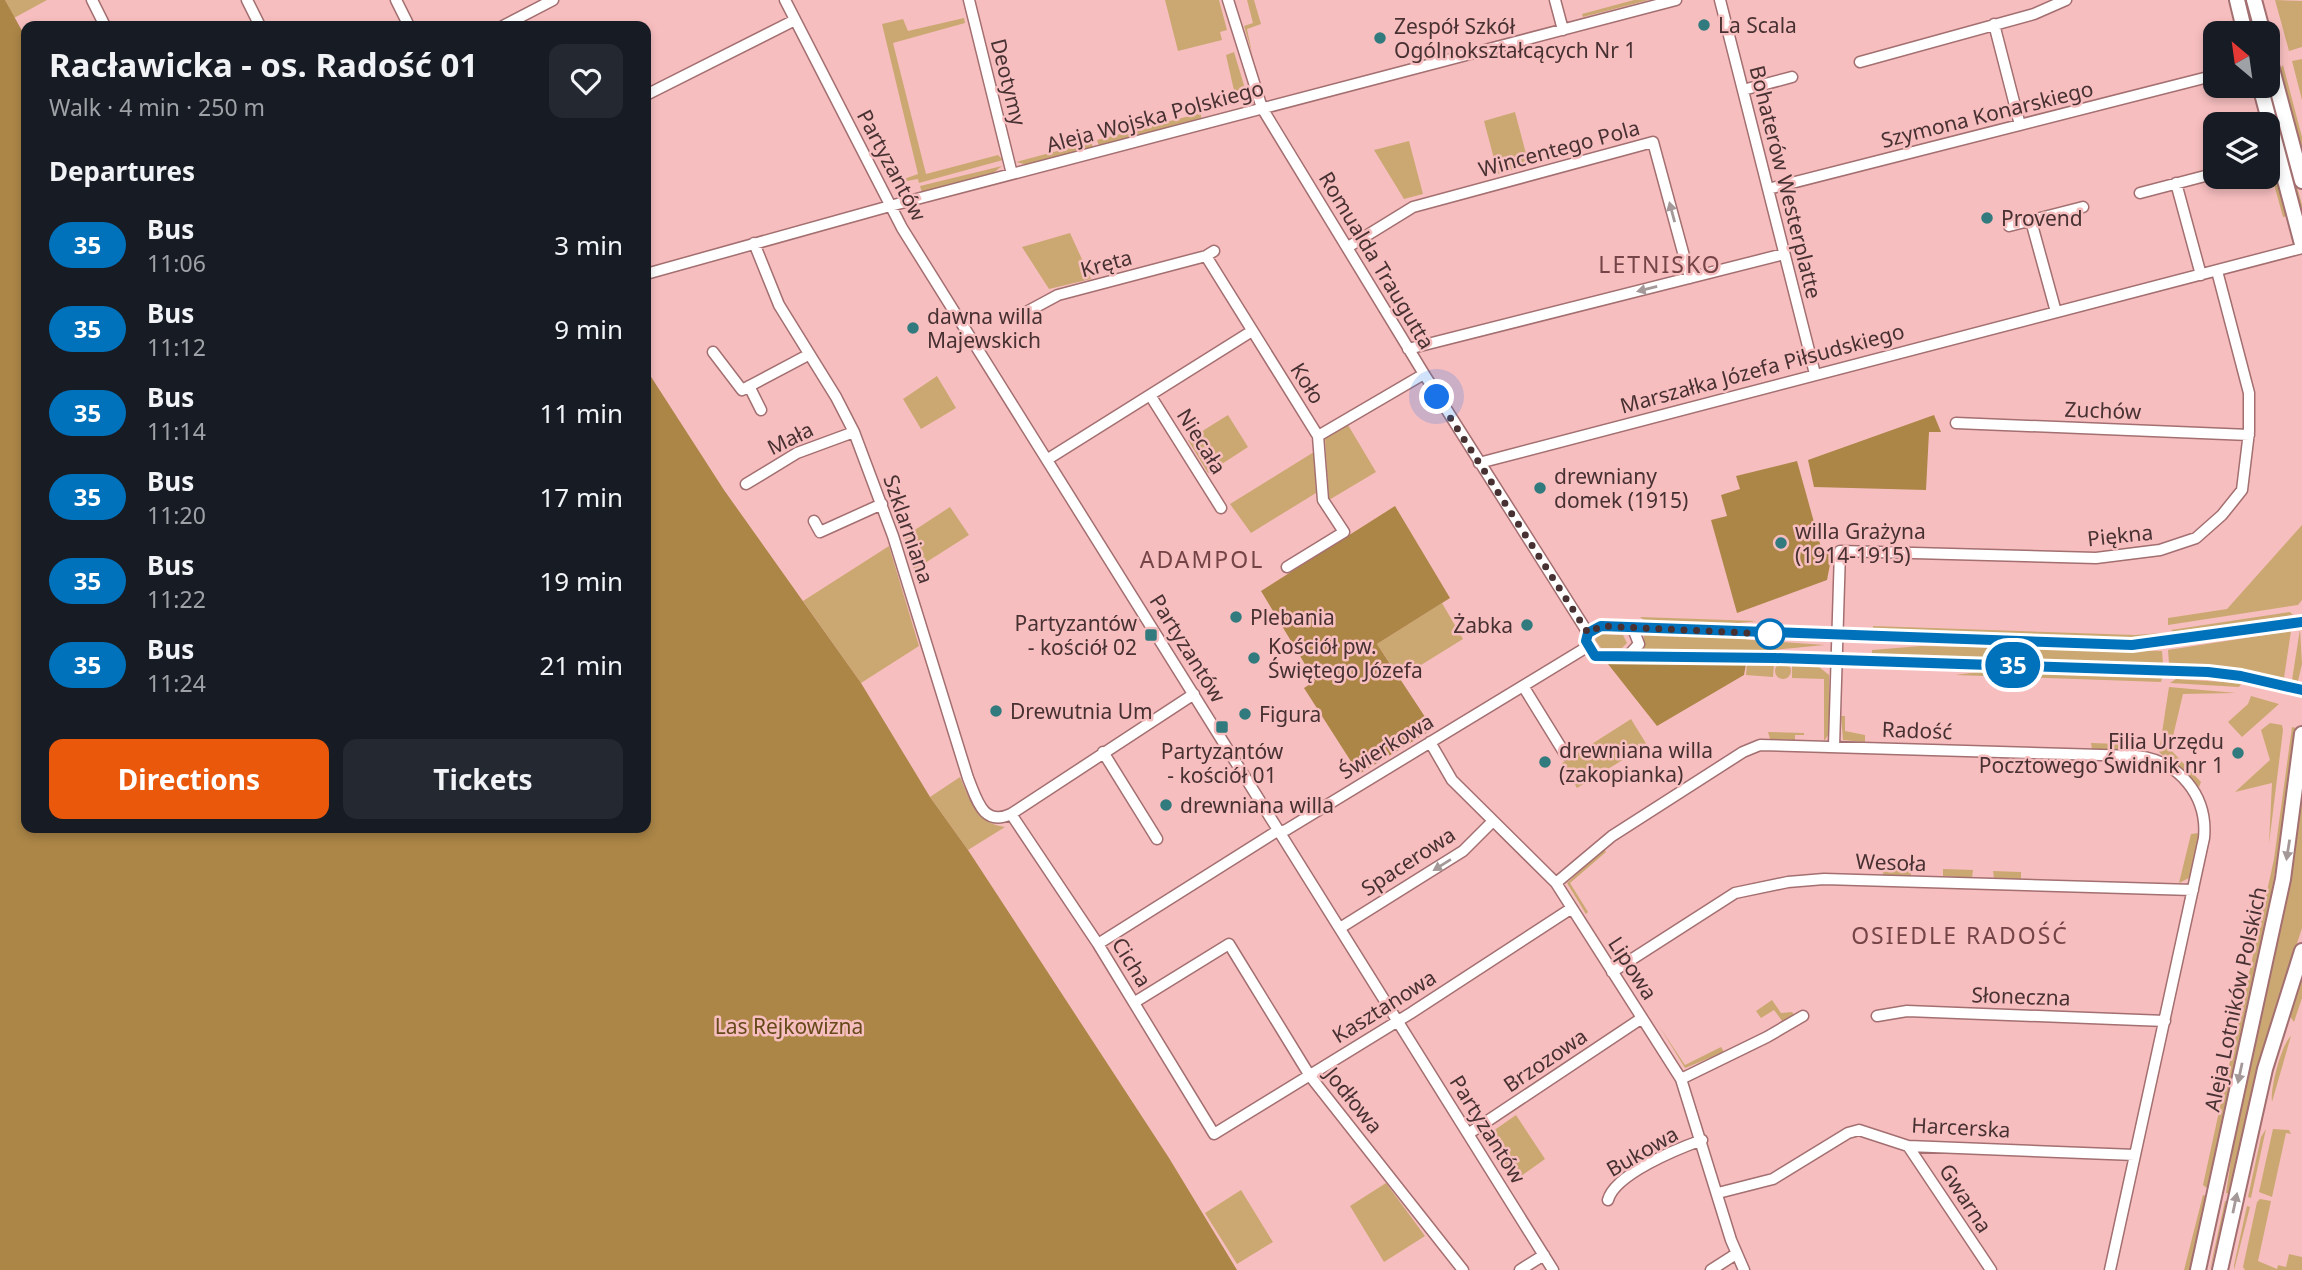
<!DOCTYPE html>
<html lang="en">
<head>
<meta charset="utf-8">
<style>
	:root { --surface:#171b24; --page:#242831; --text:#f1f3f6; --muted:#9ea1a6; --accent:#ea580c }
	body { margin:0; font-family:"Noto Sans",sans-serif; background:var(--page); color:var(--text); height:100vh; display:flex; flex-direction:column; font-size:26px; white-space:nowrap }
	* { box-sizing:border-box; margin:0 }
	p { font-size:23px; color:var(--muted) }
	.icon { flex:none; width:38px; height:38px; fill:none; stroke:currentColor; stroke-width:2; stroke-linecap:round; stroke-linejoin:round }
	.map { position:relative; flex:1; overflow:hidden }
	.drawer { position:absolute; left:21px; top:21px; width:630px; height:812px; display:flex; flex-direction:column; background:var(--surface); border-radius:14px; box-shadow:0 4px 10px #0003 }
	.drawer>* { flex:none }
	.badge { padding:0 14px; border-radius:23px; font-size:24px; line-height:46px }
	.needle { width:46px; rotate:331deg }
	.fabs { position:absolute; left:2203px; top:21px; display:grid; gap:14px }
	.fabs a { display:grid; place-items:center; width:77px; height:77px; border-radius:14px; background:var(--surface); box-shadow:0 4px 10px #0003; font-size:35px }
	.you { position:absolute; width:35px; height:35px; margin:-18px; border:5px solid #fff; border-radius:50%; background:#1a73e8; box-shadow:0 0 0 10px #1a73e833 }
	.map>.badge { position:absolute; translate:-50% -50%; box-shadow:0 0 0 4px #fff }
	h2 { padding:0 28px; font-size:26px; line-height:63px }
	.round { display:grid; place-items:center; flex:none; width:74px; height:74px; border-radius:14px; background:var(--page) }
	.headline { display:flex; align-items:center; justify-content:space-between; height:119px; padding:0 28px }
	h1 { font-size:33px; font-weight:700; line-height:52px }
	.button { display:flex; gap:14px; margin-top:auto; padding:14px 28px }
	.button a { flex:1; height:80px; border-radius:14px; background:var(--accent); color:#fff; font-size:28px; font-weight:700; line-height:80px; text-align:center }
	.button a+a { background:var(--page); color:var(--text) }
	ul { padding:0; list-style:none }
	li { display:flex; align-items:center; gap:21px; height:84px; padding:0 28px }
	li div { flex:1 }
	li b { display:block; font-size:26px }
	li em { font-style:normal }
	li .badge { min-width:77px; font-weight:700; text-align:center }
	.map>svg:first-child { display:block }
	.green { fill:#cba872 }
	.forest { fill:#ac8647 }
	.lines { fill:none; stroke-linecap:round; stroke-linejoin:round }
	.street-casing { stroke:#a36f70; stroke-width:13 }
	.secondary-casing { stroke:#a36f70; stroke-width:18 }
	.street { stroke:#fff; stroke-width:10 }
	.secondary { stroke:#fff; stroke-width:14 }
	.oneway { fill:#a49898 }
	.line-casing { stroke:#fff; stroke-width:16 }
	.line { stroke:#0072bc; stroke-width:10 }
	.walk { stroke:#483132; stroke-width:7; stroke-dasharray:0 12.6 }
	.poi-dot { fill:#317a7d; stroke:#f7bebf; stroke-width:2.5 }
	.stop-dot { fill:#fff; stroke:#0072bc; stroke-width:3.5 }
	.labels { text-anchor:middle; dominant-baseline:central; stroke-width:5; stroke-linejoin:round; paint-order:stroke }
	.poi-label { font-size:21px; fill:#483132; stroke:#f7bebf; text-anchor:start }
	.street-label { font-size:21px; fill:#483132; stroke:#f7bebf }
	.park-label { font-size:21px; fill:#654a19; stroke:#f7bebf }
	.neighbourhood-label { font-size:23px; letter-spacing:2px; fill:#744446; stroke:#f7bebf }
</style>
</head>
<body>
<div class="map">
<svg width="2302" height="1270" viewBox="0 0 2302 1270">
	<rect width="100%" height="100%" fill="#f7bebf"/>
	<path class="green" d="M5,0H47L14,18Z
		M1165,0H1219L1227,30L1220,32L1222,40L1178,51Z
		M1247,0H1254L1261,24L1247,29L1252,53L1244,26L1253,23Z
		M1634,0H1649L1583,17L1582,14Z
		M2275,0L2302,1V47L2289,51Z
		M964,18L965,23L893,43L926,174L998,155L1003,160L919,183L918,179L890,184L918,174L882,24L903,19L908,31Z
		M1234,52L1246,92L1235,95L1226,55Z
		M2302,59V100L2292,61Z
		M2283,65L2302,137V151L2280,69Z
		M2268,79L2302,205L2301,213L2267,86Z
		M1515,112L1529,165L1498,174L1484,121Z
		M1201,113V119L1099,146L1097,140Z
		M1409,141L1423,194L1404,199L1374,150Z
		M1091,142L1093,147L1028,165L1016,162Z
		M1002,166L992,174L922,193L920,186Z
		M2269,166L2275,172L2288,216L2283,217Z
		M1070,233L1091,279L1049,289L1022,247Z
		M937,376L956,408L921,429L903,399Z
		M1228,415L1248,447L1208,473L1188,440Z
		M1348,425L1376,472L1329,500L1325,439Z
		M1314,452L1316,493L1251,533L1230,504Z
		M950,507L969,535L914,570L904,537Z
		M2302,525V600L2298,605L2168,625V618L2227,609Z
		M889,546L919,646L861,683L803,601Z
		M1442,603L1463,639L1400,678L1377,644Z
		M2290,612L2293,615L2175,633L2171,630Z
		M1640,617L1757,621C1734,624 1656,632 1640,617Z
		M1873,626L2135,635L2161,633V636L2135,638L1873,629Z
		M2300,629L2302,664L2298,681L2292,680Z
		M1644,631L1697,632L1752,640L1825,645L1713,656L1643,653Z
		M2291,631L2284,678L2229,667L2169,664L2168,650Z
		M1599,634L1623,635L1627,643L1622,648H1601L1595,640Z
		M1921,646L2162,651L2163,664L1872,654V650Z
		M1775 671a8 8 0 1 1 16 0a8 8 0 1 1-16 0Z
		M1747,664H1774L1773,677L1746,675Z
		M1792,665L1818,666L1829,675V734L1824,741V679L1792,678Z
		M1979,672L2162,678L2161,682L1955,675Z
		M2176,679L2239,683L2241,684L2239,687L2170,683Z
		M2169,687L2236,693L2183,694L2170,749L2201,782L2199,787L2159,752Z
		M2251,696L2279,704L2242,737L2228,722L2248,704Z
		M1841,716H1845V731L1865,735V742L1843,740Z
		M1631,719L1647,745L1577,788L1562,763Z
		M2270,723L2282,725L2283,730L2269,844L2272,783L2235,792L2270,760L2261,730Z
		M2292,727L2296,728C2279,884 2242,1036 2208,1189L2203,1185L2274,859Z
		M1768,732L1804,733V735H1795V740L1770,739Z
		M2091,743L2123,744L2122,750L2092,749Z
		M960,777C971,801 976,823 1005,827L968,850L930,797Z
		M2302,795V928L2264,1045L2230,1194L2226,1193L2237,1121L2291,876Z
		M2199,833L2189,878L2179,883L2191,834Z
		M1604,849L1606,852L1570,883L1588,912L1586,914L1567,883Z
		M1883,868L1911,869V876L1883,875Z
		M1943,869L1973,870L1972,878L1943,876Z
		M1993,871L2021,872V879L1994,878Z
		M2302,980V998L2294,1022L2289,1015Z
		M1772,1000L1781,1013L1792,1012L1796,1017L1783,1022L1774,1010L1761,1018L1756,1011Z
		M1659,1026L1685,1065L1721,1047L1724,1052L1685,1068Z
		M2291,1036L2272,1102C2270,1089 2281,1045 2291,1036Z
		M1516,1115L1545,1159L1514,1181L1486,1136Z
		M2266,1129L2251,1198L2248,1197L2261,1137Z
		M2273,1129L2289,1130L2291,1134L2286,1133L2272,1197L2259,1192Z
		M1386,1183L1425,1236L1384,1262L1350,1206Z
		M1241,1190L1273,1242L1237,1264L1205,1213Z
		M2203,1195L2206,1196L2190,1270H2184Z
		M2260,1199L2271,1201L2258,1261L2277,1269L2278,1265L2286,1267L2289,1254L2302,1257V1270H2245L2243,1267L2257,1202Z
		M2225,1201L2228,1202L2210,1270V1269Z
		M2247,1206L2250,1207L2234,1270V1265Z"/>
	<path class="forest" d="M0,0H5L26,38V828H646V369L724,490L861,683L930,797L968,850L1169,1158L1237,1270H0Z
		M1934,415L1941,432H1929L1926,490L1814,487L1808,460Z
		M1797,461L1822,551L1832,554L1827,580L1737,613L1711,520L1727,516L1721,495L1740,489L1736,476Z
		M1395,506L1450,598L1377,644L1433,729L1359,774L1304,688L1315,681L1261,591Z
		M1604,659L1746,664L1744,675L1657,726Z"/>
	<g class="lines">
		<defs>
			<path id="street" d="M92,0L105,26
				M247,0L260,26
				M396,0L409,26
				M785,0L902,228L1553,1270
				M969,0L1012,174
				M1228,0L1262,108L1424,374L1588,633
				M1555,0L1563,30
				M1720,0L1815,374
				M1994,24L2020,125
				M503,26L553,0
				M1860,62L2034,14L2066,0
				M1743,90L1792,77
				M646,95L795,20
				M2176,183L2201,275
				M1768,189L2216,75
				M2140,193L2205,176
				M2031,221L2056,312
				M2009,226L2083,207
				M754,243L779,305L836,397L854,432L893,536L968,778C977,800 983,827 1011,814L1194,694
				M1348,247L1413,207L1653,142L1690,278
				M1214,251L1206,256L1318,436L1424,374
				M646,274L890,206L1676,0
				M1019,316L1058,295L1206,256
				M1408,349L1784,254
				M713,352L742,390L808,355
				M749,386L761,410
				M1150,395L1221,508
				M1956,423L2249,435
				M1048,459L1252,331
				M1479,463L2302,248
				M746,484L797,453L854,432
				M814,521L820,532L882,504
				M1287,567L1344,532L1323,500L1318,436
				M2302,622L2131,645L1601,626L1588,633L1586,641L1596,656L1775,658L2208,672L2241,676L2302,690
				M1628,656L1639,644L1632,626
				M1523,686L1565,754
				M1430,742L1452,780L1556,883L1681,1079L1731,1240L1744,1270
				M1834,746L1840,551L2096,558L2160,550L2196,538L2222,515L2242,490L2249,432V393L2217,271
				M1103,752L1157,839
				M1011,814L1098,944L1214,1134L1411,1013L1572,908
				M1556,883L1612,836L1743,752L1760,745L2136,756C2179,760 2208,796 2204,838L2110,1270
				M1340,928L1463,851L1493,821
				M1098,944L1274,833L1286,830L1587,647
				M1612,972L1735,893L1788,882L1824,879L2193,890
				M1135,1002L1229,944L1310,1076L1463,1270
				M1877,1016L1907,1011L2165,1021
				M1681,1079L1767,1037L1803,1016
				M1468,1134L1642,1018
				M1908,1146L1991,1270
				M1718,1193L1773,1179L1848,1133L1859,1130L1908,1146L2135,1155
				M1608,1200C1615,1174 1677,1149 1702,1140
				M1520,1270L1544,1255
				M1711,1270L1736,1254"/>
			<path id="secondary" d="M2237,0L2245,33
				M2254,0L2263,33
				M2268,54L2302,181
				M2260,86L2302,244
				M2198,1270L2283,879L2302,734
				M2220,1270L2265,1069L2302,951"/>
		</defs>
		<use href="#street" class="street-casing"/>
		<use href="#secondary" class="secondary-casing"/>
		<use href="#street" class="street"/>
		<use href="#secondary" class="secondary"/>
	</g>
	<defs><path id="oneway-solid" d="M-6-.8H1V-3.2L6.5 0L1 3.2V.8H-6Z" transform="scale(1.75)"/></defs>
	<g class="oneway">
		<use href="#oneway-solid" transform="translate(1672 212) rotate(-105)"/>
		<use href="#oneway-solid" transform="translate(1647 289) rotate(166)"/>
		<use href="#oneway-solid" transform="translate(2288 850) rotate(99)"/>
		<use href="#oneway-solid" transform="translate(1442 865) rotate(148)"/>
		<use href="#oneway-solid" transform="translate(2240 1073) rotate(102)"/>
		<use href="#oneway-solid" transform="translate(2235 1203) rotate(-78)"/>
	</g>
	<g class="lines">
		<defs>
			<path id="line" d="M2302,622L2132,645L1601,626L1588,633L1586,641L1595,656L1775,658L2208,672L2241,676L2302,690"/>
		</defs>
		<use href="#line" class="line-casing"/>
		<use href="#line" class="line"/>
		<path class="walk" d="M1437,397L1588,633L1601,626L1770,634"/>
	</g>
	<g class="poi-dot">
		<circle cx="1704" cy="25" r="7"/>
		<circle cx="1380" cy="38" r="7"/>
		<circle cx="1987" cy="218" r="7"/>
		<circle cx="913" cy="328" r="7"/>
		<circle cx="1540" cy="488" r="7"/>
		<circle cx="1781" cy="543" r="7"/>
		<circle cx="1236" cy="617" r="7"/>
		<circle cx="1527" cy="625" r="7"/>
		<rect x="1144" y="628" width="14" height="14" rx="3.5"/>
		<circle cx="1254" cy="658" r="7"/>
		<circle cx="996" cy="711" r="7"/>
		<circle cx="1245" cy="714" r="7"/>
		<rect x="1215" y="720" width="14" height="14" rx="3.5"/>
		<circle cx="2238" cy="753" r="7"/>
		<circle cx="1545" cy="762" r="7"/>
		<circle cx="1166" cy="805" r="7"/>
	</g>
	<circle class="stop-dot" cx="1770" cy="634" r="14"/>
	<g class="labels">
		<g class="poi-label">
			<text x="1718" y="25">La Scala</text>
			<text x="1394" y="26">Zespół Szkół<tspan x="1394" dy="24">Ogólnokształcących Nr 1</tspan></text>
			<text x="2001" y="218">Provend</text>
			<text x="927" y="316">dawna willa<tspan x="927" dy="24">Majewskich</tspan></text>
			<text x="1554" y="476">drewniany<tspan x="1554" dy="24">domek (1915)</tspan></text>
			<text x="1795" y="531">willa Grażyna<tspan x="1795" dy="24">(1914-1915)</tspan></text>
			<text x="1250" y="617">Plebania</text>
			<text x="1137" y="623" text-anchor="end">Partyzantów<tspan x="1137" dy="24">- kościół 02</tspan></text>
			<text x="1513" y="625" text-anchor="end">Żabka</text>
			<text x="1268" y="646">Kościół pw.<tspan x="1268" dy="24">Świętego Józefa</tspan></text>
			<text x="1010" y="711">Drewutnia Um</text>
			<text x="1259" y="714">Figura</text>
			<text x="2224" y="741" text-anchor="end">Filia Urzędu<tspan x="2224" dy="24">Pocztowego Świdnik nr 1</tspan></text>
			<text x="1559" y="750">drewniana willa<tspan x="1559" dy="24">(zakopianka)</tspan></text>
			<text x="1222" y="751" text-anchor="middle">Partyzantów<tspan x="1222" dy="24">- kościół 01</tspan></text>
			<text x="1180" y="805">drewniana willa</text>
		</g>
		<g class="street-label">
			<text transform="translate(1009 82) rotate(76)">Deotymy</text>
			<text transform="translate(1987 114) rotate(-14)">Szymona Konarskiego</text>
			<text transform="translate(1155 116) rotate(-15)">Aleja Wojska Polskiego</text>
			<text transform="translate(1559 148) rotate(-15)">Wincentego Pola</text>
			<text transform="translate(892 165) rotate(62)">Partyzantów</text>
			<text transform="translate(1786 182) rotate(76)">Bohaterów Westerplatte</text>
			<text transform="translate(1377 260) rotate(59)">Romualda Traugutta</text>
			<text transform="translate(1106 263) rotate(-15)">Kręta</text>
			<text transform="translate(1762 368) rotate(-15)">Marszałka Józefa Piłsudskiego</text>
			<text transform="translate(1308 383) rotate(58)">Koło</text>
			<text transform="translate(2103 410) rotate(2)">Zuchów</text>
			<text transform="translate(790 438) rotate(-26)">Mała</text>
			<text transform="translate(1202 441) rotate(58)">Niecała</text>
			<text transform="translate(909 529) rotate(71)">Szklarniana</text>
			<text transform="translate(2120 535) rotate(-6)">Piękna</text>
			<text transform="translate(1188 648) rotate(58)">Partyzantów</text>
			<text transform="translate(1917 730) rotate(2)">Radość</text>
			<text transform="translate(1386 746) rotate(-31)">Świerkowa</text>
			<text transform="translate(1408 861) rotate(-33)">Spacerowa</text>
			<text transform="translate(1891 862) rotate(2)">Wesoła</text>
			<text transform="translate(1132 962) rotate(58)">Cicha</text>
			<text transform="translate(1633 968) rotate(57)">Lipowa</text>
			<text transform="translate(2021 996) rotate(2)">Słoneczna</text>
			<text transform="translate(2235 999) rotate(-78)">Aleja Lotników Polskich</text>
			<text transform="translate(1384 1006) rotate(-32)">Kasztanowa</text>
			<text transform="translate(1545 1060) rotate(-34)">Brzozowa</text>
			<text transform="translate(1354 1100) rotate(51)">Jodłowa</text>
			<text transform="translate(1961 1127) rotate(3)">Harcerska</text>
			<text transform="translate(1488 1129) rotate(58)">Partyzantów</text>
			<text transform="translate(1642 1151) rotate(-30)">Bukowa</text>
			<text transform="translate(1966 1198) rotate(57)">Gwarna</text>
		</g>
		<g class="park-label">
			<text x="789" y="1026">Las Rejkowizna</text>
		</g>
		<g class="neighbourhood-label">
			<text x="1660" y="264">LETNISKO</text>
			<text x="1202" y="559">ADAMPOL</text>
			<text x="1960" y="935">OSIEDLE RADOŚĆ</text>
		</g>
	</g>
</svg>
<div class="fabs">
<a><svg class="needle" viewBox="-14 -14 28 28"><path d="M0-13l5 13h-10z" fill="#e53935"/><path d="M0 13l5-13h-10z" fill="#9ea1a6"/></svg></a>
<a><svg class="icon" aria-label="layers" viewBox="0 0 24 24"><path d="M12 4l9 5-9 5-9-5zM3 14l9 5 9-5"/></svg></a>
</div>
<div class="you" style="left:1437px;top:397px"></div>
<b class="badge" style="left:2013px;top:665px;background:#0072bc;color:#fff">35</b>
<section class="drawer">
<div class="headline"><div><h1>Racławicka - os. Radość 01</h1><p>Walk · 4 min · 250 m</p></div><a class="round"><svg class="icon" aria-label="heart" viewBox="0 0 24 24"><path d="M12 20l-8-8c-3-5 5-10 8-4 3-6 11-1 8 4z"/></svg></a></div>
<h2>Departures</h2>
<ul>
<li><span class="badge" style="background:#0072bc;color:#fff">35</span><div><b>Bus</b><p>11:06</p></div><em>3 min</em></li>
<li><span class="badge" style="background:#0072bc;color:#fff">35</span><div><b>Bus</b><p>11:12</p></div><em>9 min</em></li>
<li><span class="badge" style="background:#0072bc;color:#fff">35</span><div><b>Bus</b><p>11:14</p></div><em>11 min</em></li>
<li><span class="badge" style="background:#0072bc;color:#fff">35</span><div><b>Bus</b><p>11:20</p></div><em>17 min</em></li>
<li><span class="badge" style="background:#0072bc;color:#fff">35</span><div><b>Bus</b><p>11:22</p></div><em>19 min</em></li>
<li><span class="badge" style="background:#0072bc;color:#fff">35</span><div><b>Bus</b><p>11:24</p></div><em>21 min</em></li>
</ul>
<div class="button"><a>Directions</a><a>Tickets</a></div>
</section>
</div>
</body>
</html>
